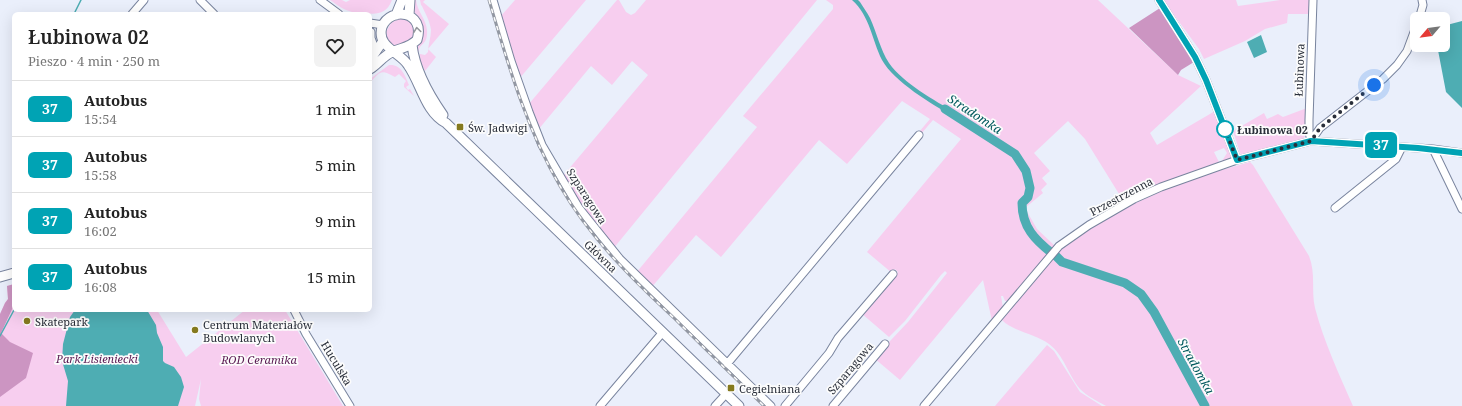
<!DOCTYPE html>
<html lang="pl">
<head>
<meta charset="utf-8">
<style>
	:root { --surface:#fff; --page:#f2f2f2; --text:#222; --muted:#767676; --line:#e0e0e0 }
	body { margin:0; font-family:"Noto Serif",serif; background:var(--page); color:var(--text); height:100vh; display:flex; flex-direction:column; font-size:15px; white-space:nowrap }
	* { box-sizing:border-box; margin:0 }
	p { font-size:13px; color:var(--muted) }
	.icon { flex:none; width:22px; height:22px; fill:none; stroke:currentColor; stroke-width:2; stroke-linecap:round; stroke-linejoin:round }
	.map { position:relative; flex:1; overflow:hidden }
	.drawer { position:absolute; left:12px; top:12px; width:360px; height:300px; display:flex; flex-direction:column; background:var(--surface); border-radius:6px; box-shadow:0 4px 16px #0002 }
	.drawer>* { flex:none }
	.badge { padding:0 8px; border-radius:6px; font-size:14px; line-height:26px }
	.needle { width:26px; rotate:241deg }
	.buttons { position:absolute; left:1410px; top:12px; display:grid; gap:8px }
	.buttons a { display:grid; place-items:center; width:40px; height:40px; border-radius:6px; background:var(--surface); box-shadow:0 4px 16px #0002; font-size:20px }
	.you { position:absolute; width:20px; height:20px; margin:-10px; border:3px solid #fff; border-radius:50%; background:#1a73e8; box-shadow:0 0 0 6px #1a73e833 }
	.map>.badge { position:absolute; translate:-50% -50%; box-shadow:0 0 0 2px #fff }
	.round { display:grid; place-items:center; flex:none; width:42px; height:42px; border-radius:6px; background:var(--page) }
	.headline { display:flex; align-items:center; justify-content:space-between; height:68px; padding:0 16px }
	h1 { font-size:19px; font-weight:600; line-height:30px }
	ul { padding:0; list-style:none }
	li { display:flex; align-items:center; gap:12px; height:56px; padding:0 16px; border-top:1px solid var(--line) }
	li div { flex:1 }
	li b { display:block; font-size:15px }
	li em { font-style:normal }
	li .badge { min-width:44px; font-weight:700; text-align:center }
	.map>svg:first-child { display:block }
	.green { fill:#f7ceef }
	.forest { fill:#cc95c2 }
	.water { fill:#4eadb3 }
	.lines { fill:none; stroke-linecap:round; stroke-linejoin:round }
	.stream { stroke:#4eadb3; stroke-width:1.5 }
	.river { stroke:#4eadb3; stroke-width:9 }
	.minor-casing { stroke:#79849e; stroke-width:9 }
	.major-casing { stroke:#79849e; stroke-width:11 }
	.minor { stroke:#fff; stroke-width:7 }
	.major { stroke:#fff; stroke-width:9 }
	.rail-casing { stroke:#9398a3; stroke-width:3 }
	.rail { stroke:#fcfcfc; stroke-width:1.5; stroke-dasharray:4.5; stroke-linecap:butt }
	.oneway { stroke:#94969c }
	.line-casing { stroke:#fff; stroke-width:9 }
	.line { stroke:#00a3b4; stroke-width:6 }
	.walk { stroke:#292e39; stroke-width:4; stroke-dasharray:0 7.2 }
	.poi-dot { fill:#857a1f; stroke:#fcfcfc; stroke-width:1.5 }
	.stop-dot { fill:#fff; stroke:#00a3b4; stroke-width:2 }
	.labels { text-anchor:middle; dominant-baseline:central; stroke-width:3.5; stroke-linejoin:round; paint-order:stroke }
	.street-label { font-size:11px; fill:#292e39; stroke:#fcfcfc }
	.poi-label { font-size:11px; fill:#292e39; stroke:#fcfcfc; text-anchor:start }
	.stop-label { font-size:11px; font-weight:bold; fill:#292e39; stroke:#fcfcfc; text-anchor:start }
	.park-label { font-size:11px; font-style:italic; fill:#581750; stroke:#fcfcfc }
	.water-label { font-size:12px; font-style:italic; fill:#02595e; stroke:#fcfcfc }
</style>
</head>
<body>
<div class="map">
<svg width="1462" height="406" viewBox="0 0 1462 406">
	<rect width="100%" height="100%" fill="#eaeffb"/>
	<path class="green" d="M330,0H342L346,2L350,0H392C386,16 375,14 362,13C358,13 356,14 352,12C344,10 337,5 330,0Z
		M413,0H416C417,11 426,19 427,30C428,45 420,43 419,50C418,52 418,56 418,59L417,49L420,41L419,19L413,10Z
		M420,0H425L423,2L449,24L428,49L436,57L425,71L419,59L420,54L425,55L428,52C428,45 431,37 431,30C430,21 425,13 422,6L421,5Z
		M515,0H586L519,79L500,17Z
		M617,0H619L626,12L631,15L635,13L646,0H817L613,249L603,237L562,177L648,75L632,61L612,85L591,66L538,130L528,105Z
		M826,0H1098L1178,75L1201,86L1150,133L1157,145L1215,111L1231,153V159L1224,163L1222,161L1227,153L1224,148L1214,152L1219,162L1218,165L1124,202L1085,139L1068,121L1034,153L1050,171L1042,178L1047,184L1041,190L1043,193L1025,208L1037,229L1055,246L1009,301H1005L1003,296H1001L1003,308L992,321L983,280L900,380L874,358L908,322L947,273L945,271L941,275L905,321L889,337L861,313L898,272L895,269L892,273L867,252L961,139L933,120L921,134L919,132L930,119L902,101L847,164L819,140L721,257L696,235L651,288L636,273L757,127L743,116L833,9V5Z
		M1163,0H1236L1238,6L1280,0H1311V14H1288L1287,23L1265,29L1245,41L1204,59L1199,49Z
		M402,17C414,20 415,30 413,40L396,47L387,40L386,32L391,23Z
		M389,65C401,64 405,75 409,85L406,87L408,90L410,89L414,96L404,87V84L406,81L399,74L395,77C381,69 380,71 370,83V79Z
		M1307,108L1306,136L1300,141L1242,155L1240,153L1233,131L1264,113L1267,119L1278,114L1283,117Z
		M1250,162L1253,165L1309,256C1316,273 1311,291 1315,308C1324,342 1339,374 1353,406H1106C1097,401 1087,396 1080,389C1068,375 1064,355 1049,344C1035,334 1012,331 1002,320L1041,272L1060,251L1076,237L1090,229L1131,205L1162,191L1204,175Z
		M14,284V310H157L186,357L245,310H285L343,406H201L199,399L201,379L195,406H0V314L5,303L8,299L7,286Z
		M1047,345L1054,351L1080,392L1102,406H995Z"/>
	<path class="forest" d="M1160,8L1194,62L1181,70L1178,75L1129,28Z
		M14,284V305L1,333L10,342L33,353L26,378L0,397V314L5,303L8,299L7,286Z"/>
	<path class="water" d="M852,0H858L860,2C863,7 867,12 870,18C877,33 880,49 889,63C904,84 934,100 956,113L954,117C932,104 894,82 882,60C872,40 870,16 852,0Z
		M1462,21V108L1446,92L1437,45H1443V26Z
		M1261,35L1267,52L1254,58L1247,42Z
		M75,310H147L156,325L157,333L163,347V361L165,363L174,367L181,377L184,387L178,406H66L68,381L62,361L63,344L70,317Z"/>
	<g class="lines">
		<path class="stream" d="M74,14L81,0
			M0,336L14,310"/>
		<path class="river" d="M945,109L1015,154L1026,171L1030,188L1028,197L1022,203C1022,227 1035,240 1053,254
			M1056,256L1062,262L1125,283L1141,294L1154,312L1205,406"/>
		<defs>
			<path id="minor" d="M200,0L214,14
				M320,0L339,14
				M493,0L511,61L529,112L542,145L579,208L620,259L771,406
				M1159,0L1195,57L1206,80L1237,160
				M132,14L144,0
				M1419,19L1423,5L1422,0
				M370,23L383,25
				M371,32V38L376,52
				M1311,141L1320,128L1383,79L1397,65L1407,51L1417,24
				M1311,141L1309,132V120L1313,0
				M1433,149L1462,209
				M1335,208L1396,159L1402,147
				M294,310L306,334L350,406
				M727,364L919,135
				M600,406L663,332
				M715,406L726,394
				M785,406L829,353L838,338L893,274
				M833,406L885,344
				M924,406L1059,246L1089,225L1134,199L1161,187L1237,160L1311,141L1433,149L1462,153"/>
			<path id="major" d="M396,15L402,0
				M409,15L410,0
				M412,45C415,70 429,95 443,115
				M370,60L383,41
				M370,69C378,64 384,55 394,51C404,47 408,48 417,40C426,11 390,6 382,27C376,47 400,52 408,65C421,83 425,112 446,123L739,406
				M0,277L14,273"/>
		</defs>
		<use href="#minor" class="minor-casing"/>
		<use href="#major" class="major-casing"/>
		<use href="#minor" class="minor"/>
		<use href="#major" class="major"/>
		<defs>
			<path id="rail" d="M489,0C508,64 526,128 560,186C590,238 632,279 675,319C704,348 734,377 764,406"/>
		</defs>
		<use href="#rail" class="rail-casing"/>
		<use href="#rail" class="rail"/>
	</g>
	<defs><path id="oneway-chevron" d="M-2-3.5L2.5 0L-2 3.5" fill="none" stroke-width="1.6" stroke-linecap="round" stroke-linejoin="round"/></defs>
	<use class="oneway" href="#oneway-chevron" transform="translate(417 30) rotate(-98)"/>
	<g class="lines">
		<defs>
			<path id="line" d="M1159,0L1195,57L1206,80L1237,160L1311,141L1418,148L1462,153"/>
		</defs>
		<use href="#line" class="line-casing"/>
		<use href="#line" class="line"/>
		<path class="walk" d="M1225,129L1237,160L1311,141L1320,128L1374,85"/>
	</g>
	<g class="poi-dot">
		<rect x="456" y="123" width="8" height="8" rx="2"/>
		<circle cx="27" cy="321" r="4"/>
		<circle cx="195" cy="330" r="4"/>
		<rect x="727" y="384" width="8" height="8" rx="2"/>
	</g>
	<circle class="stop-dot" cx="1225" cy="129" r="8"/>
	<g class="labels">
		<g class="street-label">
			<text transform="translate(1299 70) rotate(-88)">Łubinowa</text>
			<text transform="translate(587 196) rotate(57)">Szparagowa</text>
			<text transform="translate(1121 196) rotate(-28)">Przestrzenna</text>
			<text transform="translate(601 256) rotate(44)">Główna</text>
			<text transform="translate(337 363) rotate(59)">Huculska</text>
			<text transform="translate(850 368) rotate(-50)">Szparagowa</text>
		</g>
		<g class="poi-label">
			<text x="468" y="127">Św. Jadwigi</text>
			<text x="35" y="321">Skatepark</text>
			<text x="203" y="324">Centrum Materiałów<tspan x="203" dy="13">Budowlanych</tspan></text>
			<text x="739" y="388">Cegielniana</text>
		</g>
		<g class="stop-label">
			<text x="1237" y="129">Łubinowa 02</text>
		</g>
		<g class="park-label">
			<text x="97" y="358">Park Lisieniecki</text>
			<text x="259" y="359">ROD Ceramika</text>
		</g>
		<g class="water-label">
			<text transform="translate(975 114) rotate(33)">Stradomka</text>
			<text transform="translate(1196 366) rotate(61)">Stradomka</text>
		</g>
	</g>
</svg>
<div class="buttons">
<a><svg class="needle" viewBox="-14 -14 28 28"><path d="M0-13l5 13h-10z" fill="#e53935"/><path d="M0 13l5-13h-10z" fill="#767676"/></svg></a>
</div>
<div class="you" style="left:1374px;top:85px"></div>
<b class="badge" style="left:1381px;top:145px;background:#00a3b4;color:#fff">37</b>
<section class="drawer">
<div class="headline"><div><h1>Łubinowa 02</h1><p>Pieszo · 4 min · 250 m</p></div><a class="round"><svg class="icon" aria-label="heart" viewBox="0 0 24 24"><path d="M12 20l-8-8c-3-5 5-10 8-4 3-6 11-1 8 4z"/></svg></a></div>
<ul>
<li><span class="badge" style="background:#00a3b4;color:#fff">37</span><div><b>Autobus</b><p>15:54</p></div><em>1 min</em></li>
<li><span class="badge" style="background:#00a3b4;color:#fff">37</span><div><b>Autobus</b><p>15:58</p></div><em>5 min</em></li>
<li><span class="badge" style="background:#00a3b4;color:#fff">37</span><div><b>Autobus</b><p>16:02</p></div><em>9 min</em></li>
<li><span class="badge" style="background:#00a3b4;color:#fff">37</span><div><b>Autobus</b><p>16:08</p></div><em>15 min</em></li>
</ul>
</section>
</div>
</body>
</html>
